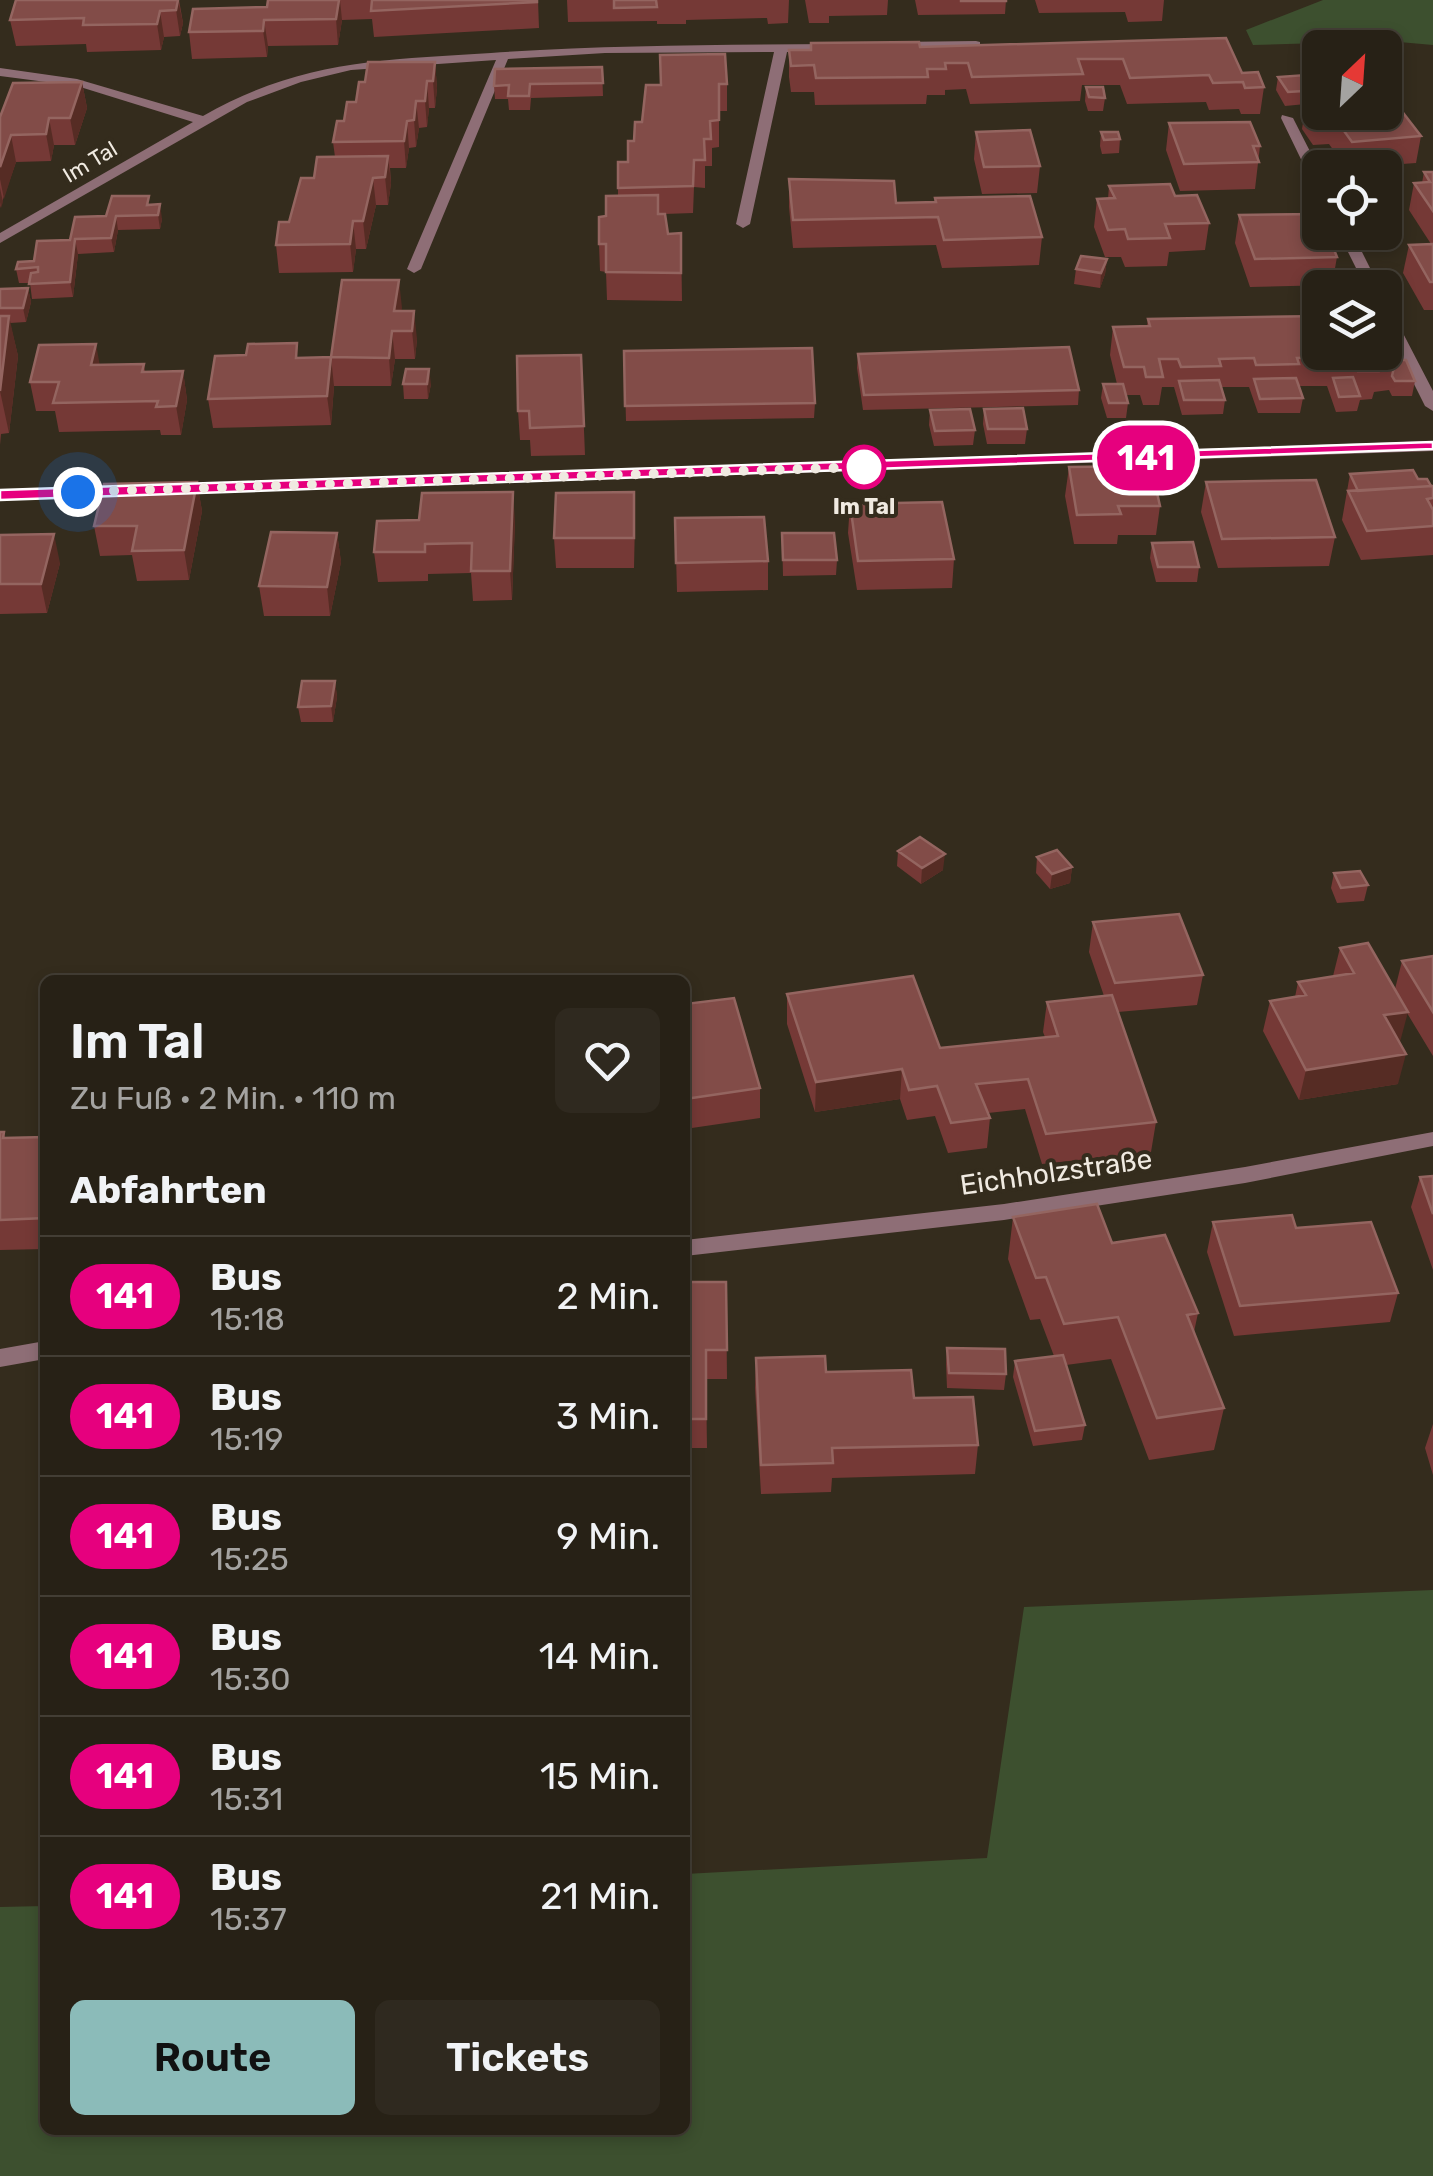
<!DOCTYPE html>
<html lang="de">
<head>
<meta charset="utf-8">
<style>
	:root { --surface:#272116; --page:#2f291f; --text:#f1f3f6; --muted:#a4a3a1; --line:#433e35; --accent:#8bbbb9 }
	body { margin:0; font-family:Rubik,sans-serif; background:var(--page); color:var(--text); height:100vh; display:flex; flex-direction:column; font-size:38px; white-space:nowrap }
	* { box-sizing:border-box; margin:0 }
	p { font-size:32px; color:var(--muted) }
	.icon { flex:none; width:55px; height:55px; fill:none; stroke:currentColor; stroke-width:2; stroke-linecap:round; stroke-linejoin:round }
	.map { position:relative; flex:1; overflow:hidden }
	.side { position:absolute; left:40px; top:975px; width:650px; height:1160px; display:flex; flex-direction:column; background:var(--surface); border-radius:15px; box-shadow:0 5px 15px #0003,0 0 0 2px var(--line) }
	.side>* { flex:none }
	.badge { padding:0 20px; border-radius:32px; font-size:35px; line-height:65px }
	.needle { width:65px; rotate:25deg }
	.buttons { position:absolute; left:1302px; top:30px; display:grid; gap:20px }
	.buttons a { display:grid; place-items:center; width:100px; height:100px; border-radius:15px; background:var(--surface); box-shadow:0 5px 15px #0003,0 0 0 2px var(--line); font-size:50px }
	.you { position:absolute; width:50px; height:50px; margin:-25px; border:8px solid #fff; border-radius:50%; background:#1a73e8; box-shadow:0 0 0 15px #1a73e833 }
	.map>.badge { position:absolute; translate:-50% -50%; box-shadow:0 0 0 5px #fff }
	h2 { padding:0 30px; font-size:38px; line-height:90px }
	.round { display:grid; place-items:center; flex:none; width:105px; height:105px; border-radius:15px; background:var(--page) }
	.overview { display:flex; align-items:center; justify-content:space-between; height:170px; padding:0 30px }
	h1 { font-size:48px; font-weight:600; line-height:75px }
	.button { display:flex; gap:20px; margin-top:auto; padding:20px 30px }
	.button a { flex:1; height:115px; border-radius:15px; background:var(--accent); color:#111; font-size:40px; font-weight:600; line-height:115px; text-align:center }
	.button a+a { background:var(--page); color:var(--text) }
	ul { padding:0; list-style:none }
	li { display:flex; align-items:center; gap:30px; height:120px; padding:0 30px; border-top:2px solid var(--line) }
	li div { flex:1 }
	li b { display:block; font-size:38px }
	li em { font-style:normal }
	li .badge { min-width:110px; font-weight:700; text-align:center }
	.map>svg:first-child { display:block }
	.green { fill:#3d502f }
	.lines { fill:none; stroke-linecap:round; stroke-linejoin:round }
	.minor { fill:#8e6e76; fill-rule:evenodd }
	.tertiary { fill:#8e6e76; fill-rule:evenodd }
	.wall { fill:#753936 }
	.shaded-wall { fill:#562c24 }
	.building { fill:#824c48; stroke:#946560; stroke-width:2.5 }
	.line { fill:#e6007e; stroke:#fff; stroke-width:2.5 }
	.walk { stroke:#f0eae1; stroke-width:10; stroke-dasharray:0 18 }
	.stop-dot { fill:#fff; stroke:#e6007e; stroke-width:5 }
	.labels { text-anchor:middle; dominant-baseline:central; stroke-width:8; stroke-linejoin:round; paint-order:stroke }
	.far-street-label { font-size:22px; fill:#f0eae1; stroke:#342c1d }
	.far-stop-label { font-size:22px; font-weight:bold; fill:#f0eae1; stroke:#342c1d }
	.street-label { font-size:28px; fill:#f0eae1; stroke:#342c1d }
</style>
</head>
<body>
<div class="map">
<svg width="1433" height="2176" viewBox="0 0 1433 2176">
	<rect width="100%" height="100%" fill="#342c1d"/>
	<path class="green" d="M1323,0H1433V45L1388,41L1253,45L1246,30Z
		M1433,1590V2176H0V1907L45,1906V2130H685V1874L987,1858L1024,1607Z"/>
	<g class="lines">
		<path class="minor" d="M976,41L980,42V48L895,50L889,46L895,42Z
			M836,44L842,48L840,51L787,52L750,224L743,228L736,224L774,52L605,53L508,59L421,269L414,273L407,269L496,60L351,70L301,82L247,102L0,243V233L193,122L77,86L0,76V68L77,79L203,116C301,60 382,60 491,53C606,45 721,45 836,44Z
			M1282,115L1293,118L1320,171V188L1313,184L1281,118Z
			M1338,232H1352L1380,288H1366Z
			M1385,308L1392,312L1433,391V411L1425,406L1385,326Z
			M1433,1132V1146L1245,1183L1004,1220L685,1256V1240L1004,1204L1245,1167Z
			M45,1341V1359L0,1367V1349Z"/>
		<path class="tertiary" d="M1433,441V451L172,494L164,489L172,484Z
			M128,486L136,491L134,494L0,500V490Z"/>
	</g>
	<path class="wall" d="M179,0L183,23L180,36L164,37L161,50L87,52L86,44L16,46L10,20Z
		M268,0H538L539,28L374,37L372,19L342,20L338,45L268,46L267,57L192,59L189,32L267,7Z
		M567,0H789L788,23L768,24L767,18L686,20V24H657V21L568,22Z
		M805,0H888L887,15L829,16V23H809Z
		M915,0H1006L1005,14L918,15Z
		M1035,0H1164L1162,21L1128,22L1125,12L1039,13Z
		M1226,38L1242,73L1264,87L1260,114H1241L1239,109L1209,110L1206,102L1127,104L1120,85H1082L1080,101L970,104L966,89L945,90V95H927L926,104L815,105L814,92H791L789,77V50H810L811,43L920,47Z
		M435,62L437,88L435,108H429L427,127L419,128L416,147L409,148L406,168H390L391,183L388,205H376L366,249H356L353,272L279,273L276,245L314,178L335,157L333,142L356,102L365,82Z
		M602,67L603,96L531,98L530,110H509L508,99H495L494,86Z
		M1320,74V112L1421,136L1416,163L1346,168L1329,144L1313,145L1302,129L1306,104L1285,106L1276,90L1278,77Z
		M82,82L87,108L75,145H54L51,161L16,162L0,208V117Z
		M727,84V111H719V147L712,148V166H705V188L694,187L693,213L664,214L668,234L681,233L682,301L607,300L606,272L600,271L599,244L606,216L618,196V162H628L634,141L642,122L646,85Z
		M1086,87L1105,98L1103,111H1088L1085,101Z
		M1169,123L1260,146L1255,189L1180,191L1166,150Z
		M976,132L1040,166L1037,193L982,194L974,159Z
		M1101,132L1120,139L1119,153L1102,154L1100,146Z
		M1424,172H1433V310H1424L1403,273L1409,245L1431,244L1409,210L1414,183H1422Z
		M789,179L896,203L934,202L935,198L1042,237L1039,265L942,268L936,245L793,248L789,207Z
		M1109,186L1175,196L1209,223L1205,250L1169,252L1167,266L1125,267L1121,257H1105L1094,227L1097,199H1108Z
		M151,205L162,219L160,229L118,230L114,252L78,254L73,297L32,299L30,283H19L16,269L34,261L106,216Z
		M1239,215L1337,257L1332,285L1250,287L1235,243Z
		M1107,259L1105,274L1100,288L1074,284L1076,269Z
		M399,280L401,311L417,339L415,359H395L391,386H334L331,425L213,428L208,399L299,358L331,357Z
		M28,288L31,302L26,322L10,323L18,356L9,433L1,434L0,445V289Z
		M1148,319L1394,360L1415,381L1412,396H1392L1389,390L1374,392L1372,399L1360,400L1357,411L1336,412L1327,386H1299L1303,398L1300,413H1258L1249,387H1222L1225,400L1223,414L1182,415L1174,387H1162L1159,405H1143L1140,395H1126L1128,403L1126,418H1107L1101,398L1103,384H1117L1110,355L1113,327L1147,326Z
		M624,351L815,403L814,418L626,421Z
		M858,354L1079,390L1078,405L863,410L857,368Z
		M581,355L585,455L531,456L530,440H520L518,411Z
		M144,364L145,372L183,371L187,400L181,435H161L160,430L59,432L55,411H36L30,382Z
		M403,384H431L428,399H404Z
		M984,409L1027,429L1025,444H987L983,424Z
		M930,410L975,430L973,445L934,446L929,425Z
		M1069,467L1160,506L1156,535H1118L1117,544H1074L1065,496Z
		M1350,474L1418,479L1433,486V555L1361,560L1342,520Z
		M197,482L202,511L189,580L137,581L132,555L100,556L94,526Z
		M1206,482L1335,537L1329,566L1218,568L1201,512Z
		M850,504L954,559L952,588L857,590L848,533Z
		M675,518L768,561V590L677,592Z
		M515,521L512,600L473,601L471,573L428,574V581L378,582L374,552Z
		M635,521L634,568H556L554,538Z
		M337,533L341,562L330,616H264L259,586Z
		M782,533L837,560L836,575L783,576Z
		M0,535L60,563L47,613L0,614Z
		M1152,543L1199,567L1197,582H1156L1150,558Z
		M335,681L337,697L333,722H301L298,707Z
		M898,851L943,870L921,884L897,866Z
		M1037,857L1072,867L1070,883L1050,889L1036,873Z
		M1334,873L1368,885L1364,901L1337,903L1331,888Z
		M1093,922L1203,975L1197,1005L1118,1012L1156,1122L1151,1152L1042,1164L1025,1109L988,1113L990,1118L987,1148L948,1153L935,1116L907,1120L900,1099L815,1112L787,1024V994L940,1048L1045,1037L1043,1032L1047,1002L1104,996L1089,952Z
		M1340,948L1395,989L1402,961L1433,956V1056L1407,1013L1399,1042L1398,1084L1299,1100L1263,1031L1270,1001L1295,997L1298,982L1333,976Z
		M685,1004L760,1088V1118L685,1129Z
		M0,1132H4L5,1138L45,1137V1249L0,1250Z
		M1433,1176V1270L1411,1207L1420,1177Z
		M1013,1217L1112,1243L1198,1313L1194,1332L1224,1408L1214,1450L1149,1460L1111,1359L1066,1365L1085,1425L1082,1440L1033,1446L1013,1377L1015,1361L1054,1356L1040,1319L1030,1320L1008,1259Z
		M1213,1222L1296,1228L1398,1293L1390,1322L1234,1336L1207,1252Z
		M685,1282H726L727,1379H706L707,1448H685Z
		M947,1348L1006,1374L1004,1390L947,1388L946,1364Z
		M756,1358L826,1372L914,1398L978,1445L975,1474L832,1478L831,1492L761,1494L755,1388Z
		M1433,1424V1475L1425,1448Z"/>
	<path class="shaded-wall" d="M178,0L183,23L180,36L176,10Z
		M339,0H340L342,20L338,45L336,19Z
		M160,11L164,37L161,50L157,24Z
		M264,20L268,46L267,57L263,31Z
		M435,62L437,88L435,108L433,81Z
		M427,81L429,108L427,127L425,101Z
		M82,82L87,108L75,145L70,118Z
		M416,101L419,128L416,147L414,120Z
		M49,118L54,145L51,161L46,134Z
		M407,121L409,148L406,168L404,141Z
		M11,135L16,162L4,199L0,179V167Z
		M388,156L391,183L388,205L385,177Z
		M373,178L376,205L366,249L363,221Z
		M0,188L3,202L1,208L0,202Z
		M160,204L162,219L160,229L158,215Z
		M116,216L118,230L114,252L111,238Z
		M353,221L356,249L353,272L350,244Z
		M75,239L78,254L73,297L70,282Z
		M1107,259L1105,274L1100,288L1101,273Z
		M399,280L402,308L398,331L394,311Z
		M28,288L31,302L26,322L23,308Z
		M414,311L417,339L415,359L412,331Z
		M9,316L18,356L9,433L0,391Z
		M392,331L395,359L391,386L389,358Z
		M96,344L101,372L91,365Z
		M331,357L334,386L331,425L327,396Z
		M429,369L431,384L428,399L427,384Z
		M183,371L187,400L181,435L176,406Z
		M197,482L202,511L189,580L184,550Z
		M513,492L515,521L512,600L510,571Z
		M337,533L341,562L330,616L327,587Z
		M54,534L60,563L47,613L41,584Z
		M335,681L337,697L333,722L331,706Z
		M945,854L943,870L921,884L922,868Z
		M1072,867L1070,883L1050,889L1052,874Z
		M1408,1012L1400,1042L1384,1015Z
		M1406,1054L1398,1084L1299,1100L1306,1070Z
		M902,1069L900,1099L815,1112L816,1082Z"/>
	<path class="building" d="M16,0H178L176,10L160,11L157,24L83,25L84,18L10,20Z
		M268,0H339L336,19L264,20L263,31L189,32L193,9L267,7Z
		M372,0H537V2L371,11Z
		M614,0H656L657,7L614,8Z
		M961,0H1006V1H961Z
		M1226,38L1242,73L1258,72L1264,87L1245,88L1243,82L1213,83L1209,75L1130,78L1123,59H1078L1083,74L972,77L968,63H945L946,69H927L928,77L816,78L814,65L791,66L789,50H811V43L919,42L920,47Z
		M725,54L727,84H719V120L710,121L711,139H704L705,160H694L693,186L618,188V162H628V141H634L635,122H642L646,85H661L660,55Z
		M368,62H435L433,81H427L425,101H416L414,120L407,121L404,141L333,142L337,121H344L347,102H356L359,82H365Z
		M602,67L603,83L530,84L529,96H508L509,85L494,86L495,69Z
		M1320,74V90L1288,92L1278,77Z
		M82,82L70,118H49L46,134L11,135L0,167V117L13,83Z
		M1086,87H1103L1105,98L1089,97Z
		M1320,101V112H1385V102L1394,101L1421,136L1352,142L1334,117L1318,118L1306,102Z
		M1250,122L1260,146H1253L1259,162L1184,164L1169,123Z
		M1030,130L1040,166L984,167L976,132Z
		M1101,132H1118L1120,139L1104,140Z
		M388,156L385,177L373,178L363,221H353L350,244L276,245L279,222H289L301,178H314L317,157Z
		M1424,172H1433V211L1414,183L1430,182Z
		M789,179L894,181L896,203L936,202L935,198L1030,196L1042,237L944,240L938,217L793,220Z
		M1170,184L1175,196L1197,195L1209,223L1165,224L1170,238L1128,239L1125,229L1108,230L1097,199L1115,198L1109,186Z
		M658,195V214H665L668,234L681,233V273L606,272V244H599V217L606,216V196Z
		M112,196H149L147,205L160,204L158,215L116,216L111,238L75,239L70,282L29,284L31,273L38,272V267L16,269L18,262L34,261L37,241L70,240L75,217L106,216Z
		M1319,214L1320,232H1327L1337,257L1255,259L1239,215Z
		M1433,244V282H1430L1409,245Z
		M1081,256L1107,259L1101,273L1076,269Z
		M342,280H399L394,311H414L412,331H392L389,358L331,357Z
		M28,288L23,308H0V289Z
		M0,316H9L0,391Z
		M1320,316V352H1385V338L1395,363H1375L1378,371H1358L1356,364H1335L1333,357L1297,358L1299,364L1256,365L1254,358L1219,359L1221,366L1181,367L1178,359H1159L1163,377H1146L1144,367H1124L1113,327L1150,326L1148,319Z
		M297,343L296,358L331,357L327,396L208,399L215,356L246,355L248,344Z
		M96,344L91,365L144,364L142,372L183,371L176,406L156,407L158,401L53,403L59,382H30L39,345Z
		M1069,347L1079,390L864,395L858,354Z
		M812,348L815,403L625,406L624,351Z
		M581,355L584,426L530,428L529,411H518L517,356Z
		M1394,360H1406L1415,381H1395L1392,376L1395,363Z
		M406,369H429L427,384H403Z
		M1353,377L1360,396L1339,397L1333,378Z
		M1296,378L1303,398L1260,399L1254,379Z
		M1219,380L1225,400H1184L1179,381Z
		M1103,384H1123L1128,403H1109Z
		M1023,408L1027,429H988L984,409Z
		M970,409L975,430L935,431L930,410Z
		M1151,466L1160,506H1118L1121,514L1077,515L1069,467Z
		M1413,470L1418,479H1427L1431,486L1358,491L1350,474Z
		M1316,480L1335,537L1222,539L1206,482Z
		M197,482L184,550L132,551L137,526H94L104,484Z
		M1433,486V498L1427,499L1433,510V526L1367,531L1348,491Z
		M513,492L510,571H471L472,543L425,544V552H374L377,521L419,520L422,493Z
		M634,492V538H554L556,493Z
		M942,502L954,559L858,561L850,504Z
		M764,517L768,561L676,563L675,518Z
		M271,532L337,533L327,587L259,586Z
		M782,533H834L837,560H783Z
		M54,534L41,584H0V535Z
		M1193,542L1199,567H1158L1152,543Z
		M302,681H335L331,706L298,707Z
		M920,837L945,854L922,868L898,851Z
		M1057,850L1072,867L1052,874L1037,857Z
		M1360,871L1368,885L1341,888L1334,873Z
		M1179,914L1203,975L1115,983L1093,922Z
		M1368,943L1408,1012L1384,1015L1406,1054L1306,1070L1270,1001L1306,995L1298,982L1354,973L1340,948Z
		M1433,956V1012L1402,961Z
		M913,976L940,1048L1058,1036L1047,1002L1112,995L1156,1122L1046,1134L1028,1079L976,1084L990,1118L951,1123L937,1086L909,1090L902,1069L816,1082L787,994Z
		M734,998L760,1088L685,1099V1004Z
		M0,1132H4L3,1138L45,1137V1218L0,1220Z
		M1433,1176V1214L1420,1177Z
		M1097,1204L1112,1243L1165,1235L1198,1313L1187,1315L1224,1408L1157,1418L1118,1317L1064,1324L1046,1277L1036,1278L1013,1217Z
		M1292,1215L1296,1228L1371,1222L1398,1293L1240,1306L1213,1222Z
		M685,1282H726L727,1350H706V1419H685Z
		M947,1348L1005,1349L1006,1374L949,1373Z
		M1063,1355L1085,1425L1035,1431L1015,1361Z
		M825,1356L826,1372L911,1370L914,1398L973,1397L978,1445L832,1448L833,1463L761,1465L756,1358Z"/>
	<path class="line" d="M1433,442V449L0,500V490Z"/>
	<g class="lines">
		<path class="walk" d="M78,492L864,467"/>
	</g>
	<circle class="stop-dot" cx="864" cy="467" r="20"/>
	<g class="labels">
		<g class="far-street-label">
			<text transform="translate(90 162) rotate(-31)">Im Tal</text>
		</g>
		<g class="far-stop-label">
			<text x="864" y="506">Im Tal</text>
		</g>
		<g class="street-label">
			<text transform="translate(1056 1172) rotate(-8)">Eichholzstraße</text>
		</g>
	</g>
</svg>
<div class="buttons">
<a><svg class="needle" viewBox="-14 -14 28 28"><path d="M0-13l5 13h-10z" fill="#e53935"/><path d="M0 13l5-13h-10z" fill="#a4a3a1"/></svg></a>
<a><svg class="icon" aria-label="locate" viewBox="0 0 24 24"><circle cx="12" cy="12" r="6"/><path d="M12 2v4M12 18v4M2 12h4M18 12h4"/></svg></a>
<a><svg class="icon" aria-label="layers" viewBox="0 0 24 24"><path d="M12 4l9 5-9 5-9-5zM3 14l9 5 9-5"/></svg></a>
</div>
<div class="you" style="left:78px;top:492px"></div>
<b class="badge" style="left:1146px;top:458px;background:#e6007e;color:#fff">141</b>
<section class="side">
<div class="overview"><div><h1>Im Tal</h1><p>Zu Fuß · 2 Min. · 110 m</p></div><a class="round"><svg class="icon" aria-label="heart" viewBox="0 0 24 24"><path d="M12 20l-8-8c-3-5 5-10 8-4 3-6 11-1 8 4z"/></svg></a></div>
<h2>Abfahrten</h2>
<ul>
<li><span class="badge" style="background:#e6007e;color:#fff">141</span><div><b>Bus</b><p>15:18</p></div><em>2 Min.</em></li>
<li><span class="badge" style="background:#e6007e;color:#fff">141</span><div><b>Bus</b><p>15:19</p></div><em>3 Min.</em></li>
<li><span class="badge" style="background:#e6007e;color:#fff">141</span><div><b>Bus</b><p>15:25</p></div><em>9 Min.</em></li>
<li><span class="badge" style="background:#e6007e;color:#fff">141</span><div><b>Bus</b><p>15:30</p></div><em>14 Min.</em></li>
<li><span class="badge" style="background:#e6007e;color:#fff">141</span><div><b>Bus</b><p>15:31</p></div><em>15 Min.</em></li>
<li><span class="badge" style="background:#e6007e;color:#fff">141</span><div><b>Bus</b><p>15:37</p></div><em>21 Min.</em></li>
</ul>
<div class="button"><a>Route</a><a>Tickets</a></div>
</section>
</div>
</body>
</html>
